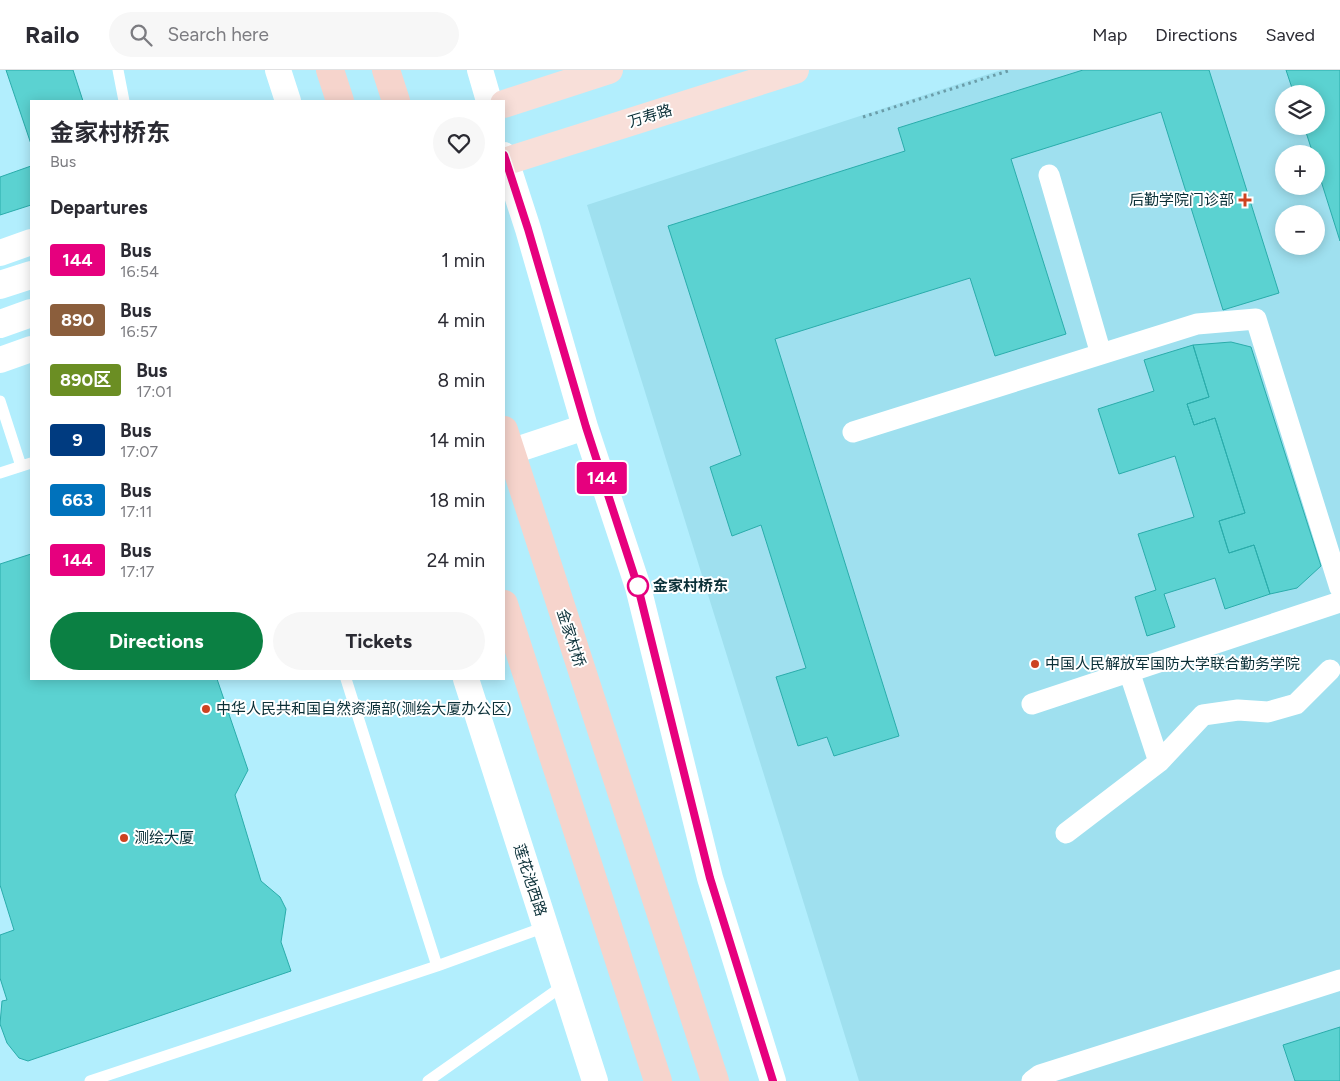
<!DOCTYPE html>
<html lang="en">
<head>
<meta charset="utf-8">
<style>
	:root { --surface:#fff; --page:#f7f7f7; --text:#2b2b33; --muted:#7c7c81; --line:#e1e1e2; --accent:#0b8043 }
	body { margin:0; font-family:Figtree,"Noto Sans SC",sans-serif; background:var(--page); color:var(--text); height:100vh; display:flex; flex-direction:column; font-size:19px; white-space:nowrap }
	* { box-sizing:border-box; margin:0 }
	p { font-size:16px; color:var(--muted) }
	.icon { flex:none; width:28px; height:28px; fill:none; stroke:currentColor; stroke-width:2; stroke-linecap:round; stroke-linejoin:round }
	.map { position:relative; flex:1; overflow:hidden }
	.details { position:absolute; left:30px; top:30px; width:475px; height:580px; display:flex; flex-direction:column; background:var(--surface); border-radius:0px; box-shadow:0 2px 12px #0003 }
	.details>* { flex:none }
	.badge { padding:0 10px; border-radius:4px; font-size:18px; line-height:32px }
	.tools { position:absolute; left:1275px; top:15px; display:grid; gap:10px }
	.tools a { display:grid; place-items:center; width:50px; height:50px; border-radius:50%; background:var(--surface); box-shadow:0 2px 12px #0003; font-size:25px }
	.map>.badge { position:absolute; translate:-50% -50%; box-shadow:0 0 0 2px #fff }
	h2 { padding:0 20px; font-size:19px; line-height:45px }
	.round { display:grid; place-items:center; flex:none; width:52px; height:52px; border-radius:26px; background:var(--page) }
	.overview { display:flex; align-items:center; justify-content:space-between; height:85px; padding:0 20px }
	h1 { font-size:24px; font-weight:700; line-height:38px }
	.cta { display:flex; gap:10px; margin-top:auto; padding:10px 20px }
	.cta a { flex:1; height:58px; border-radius:30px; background:var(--accent); color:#fff; font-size:20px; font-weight:700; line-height:58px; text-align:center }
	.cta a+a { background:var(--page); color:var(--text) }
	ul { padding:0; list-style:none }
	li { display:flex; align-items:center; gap:15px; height:60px; padding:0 20px }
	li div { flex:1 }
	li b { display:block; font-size:19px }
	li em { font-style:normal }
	li .badge { min-width:55px; font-weight:700; text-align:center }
	header { display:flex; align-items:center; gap:30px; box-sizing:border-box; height:70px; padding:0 25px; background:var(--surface); border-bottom:1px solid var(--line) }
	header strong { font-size:24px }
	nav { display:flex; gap:28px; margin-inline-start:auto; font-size:18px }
	.search { width:350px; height:45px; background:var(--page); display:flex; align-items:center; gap:12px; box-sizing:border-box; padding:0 18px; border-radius:28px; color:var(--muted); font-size:19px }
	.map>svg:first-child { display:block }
	.built { fill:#9fe0ef; fill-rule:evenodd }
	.building { fill:#5bd2d1; stroke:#2aacab }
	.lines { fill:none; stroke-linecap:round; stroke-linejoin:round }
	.path { stroke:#6a9ca8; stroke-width:3; stroke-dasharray:2.5 4; stroke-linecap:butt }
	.service { stroke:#fff; stroke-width:11 }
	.minor { stroke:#fff; stroke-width:21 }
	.tertiary { stroke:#fff; stroke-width:26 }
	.secondary { stroke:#fff; stroke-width:28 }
	.primary { stroke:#f8dfd9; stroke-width:28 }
	.trunk { stroke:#f6d4cc; stroke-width:28 }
	.line-casing { stroke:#fff; stroke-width:11 }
	.line { stroke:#e6007e; stroke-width:8 }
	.poi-dot { fill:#cd4321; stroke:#fff; stroke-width:2 }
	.stop-dot { fill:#fff; stroke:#e6007e; stroke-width:2.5 }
	.labels { text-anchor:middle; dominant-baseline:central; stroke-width:4; stroke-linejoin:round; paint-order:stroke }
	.street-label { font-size:15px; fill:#0a2f37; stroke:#fff }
	.poi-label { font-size:15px; fill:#0a2f37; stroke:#fff; text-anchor:start }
	.stop-label { font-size:15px; font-weight:bold; fill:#0a2f37; stroke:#fff; text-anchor:start }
</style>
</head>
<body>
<header>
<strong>Railo</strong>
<div class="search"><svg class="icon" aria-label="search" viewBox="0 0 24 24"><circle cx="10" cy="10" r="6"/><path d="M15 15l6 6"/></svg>Search here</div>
<nav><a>Map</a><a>Directions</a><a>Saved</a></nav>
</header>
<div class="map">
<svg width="1340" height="1011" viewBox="0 0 1340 1011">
	<rect width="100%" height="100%" fill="#b2eefd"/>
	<path class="built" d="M1001,0H1340V1011H859L587,135ZM1284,24H1316V56H1284ZM1284,84H1316V116H1284ZM1284,144H1316V176H1284Z"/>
	<path class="building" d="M6,0H73L83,31H31V74Z
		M1083,0H1209L1279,223L1223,240L1161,42L1011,89L1066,264L995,286L970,208L775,269L899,666L834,686L827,667L798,676L776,607L806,598L761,455L732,466L710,397L741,385L668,156L905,81L898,58Z
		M1286,0H1340V171L1316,95V84H1313L1304,56H1316V24H1294Z
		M31,96V135L0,145V107Z
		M1231,272L1251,277L1321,496L1297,518L1270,524L1254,475L1229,483L1219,451L1245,443L1215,348L1194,355L1187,334L1209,327L1193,275Z
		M1193,275L1209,327L1187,334L1194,355L1215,348L1245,443L1219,451L1229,483L1254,475L1270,524L1225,539L1215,508L1164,524L1175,557L1147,566L1135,527L1156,520L1138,464L1194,447L1175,386L1119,404L1098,339L1154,321L1144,290Z
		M31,484V609H217L248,700L235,725L261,811L280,827L286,839L281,872L291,901L28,991L19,988L7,973L0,954L2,931L7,930L0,908V865L14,860L0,815V494Z
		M1340,957V1011H1295L1283,975Z"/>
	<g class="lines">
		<path class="path" d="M863,47L1011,0"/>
		<path class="service" d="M118,0L124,31
			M0,331L21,396
			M0,403L31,393
			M346,609L437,896
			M90,1011L437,896L545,857
			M428,1011L564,915"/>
		<path class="minor" d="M1049,105L1101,284
			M853,362L1197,254L1256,249L1340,518
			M1129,601L1159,692
			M1032,634L1340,532
			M1066,763L1159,692L1203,645L1238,640L1268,642L1296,634L1330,600
			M1032,1011L1040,1005L1340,910"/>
		<path class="tertiary" d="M278,0L288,31
			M480,0L489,31
			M504,85L528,159L585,357L638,517L710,808L773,1011
			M0,183L31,172
			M0,290L31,279
			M504,384L585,357
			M466,609L595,1011"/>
		<path class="secondary" d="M0,215L31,205
			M0,254L31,243"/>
		<path class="primary" d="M504,34L609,0
			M504,92L795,0"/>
		<path class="trunk" d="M330,0L340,31
			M386,0L396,31
			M504,360L715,1011
			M504,534L658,1011"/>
	</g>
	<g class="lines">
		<defs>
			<path id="line" d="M504,85L528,159L586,357L638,517L710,808L773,1011"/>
		</defs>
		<use href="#line" class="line-casing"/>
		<use href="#line" class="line"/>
	</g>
	<g class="poi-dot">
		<path d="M1242.5 122.5h5v5h5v5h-5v5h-5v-5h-5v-5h5z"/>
		<circle cx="1035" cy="594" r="5"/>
		<circle cx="206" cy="639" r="5"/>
		<circle cx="124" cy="768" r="5"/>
	</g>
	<circle class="stop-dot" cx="638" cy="516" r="10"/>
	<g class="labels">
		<g class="street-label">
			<text transform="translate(650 46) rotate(-17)">万寿路</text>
			<text transform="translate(571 568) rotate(72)">金家村桥</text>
			<text transform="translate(530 810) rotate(72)">莲花池西路</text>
		</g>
		<g class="poi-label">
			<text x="1234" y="130" text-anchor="end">后勤学院门诊部</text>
			<text x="1045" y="594">中国人民解放军国防大学联合勤务学院</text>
			<text x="216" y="639">中华人民共和国自然资源部(测绘大厦办公区)</text>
			<text x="134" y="768">测绘大厦</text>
		</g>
		<g class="stop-label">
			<text x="653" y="516">金家村桥东</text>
		</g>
	</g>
</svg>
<div class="tools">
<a><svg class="icon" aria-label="layers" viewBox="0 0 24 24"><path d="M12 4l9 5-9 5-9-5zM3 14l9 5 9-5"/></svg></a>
<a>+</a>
<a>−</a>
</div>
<b class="badge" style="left:602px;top:408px;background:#e6007e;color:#fff">144</b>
<section class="details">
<div class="overview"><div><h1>金家村桥东</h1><p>Bus</p></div><a class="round"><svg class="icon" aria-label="heart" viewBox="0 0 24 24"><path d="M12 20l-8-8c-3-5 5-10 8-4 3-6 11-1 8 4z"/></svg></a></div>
<h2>Departures</h2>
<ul>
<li><span class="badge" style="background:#e6007e;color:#fff">144</span><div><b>Bus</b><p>16:54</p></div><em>1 min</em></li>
<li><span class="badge" style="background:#8b5e3c;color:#fff">890</span><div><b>Bus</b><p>16:57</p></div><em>4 min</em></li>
<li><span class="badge" style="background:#6b8e23;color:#fff">890区</span><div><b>Bus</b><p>17:01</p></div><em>8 min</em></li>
<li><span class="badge" style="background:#003b80;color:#fff">9</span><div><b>Bus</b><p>17:07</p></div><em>14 min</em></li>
<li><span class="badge" style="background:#0072bc;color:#fff">663</span><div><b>Bus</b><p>17:11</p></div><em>18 min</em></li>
<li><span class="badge" style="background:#e6007e;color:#fff">144</span><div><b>Bus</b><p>17:17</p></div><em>24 min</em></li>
</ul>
<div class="cta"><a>Directions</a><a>Tickets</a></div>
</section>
</div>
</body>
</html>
